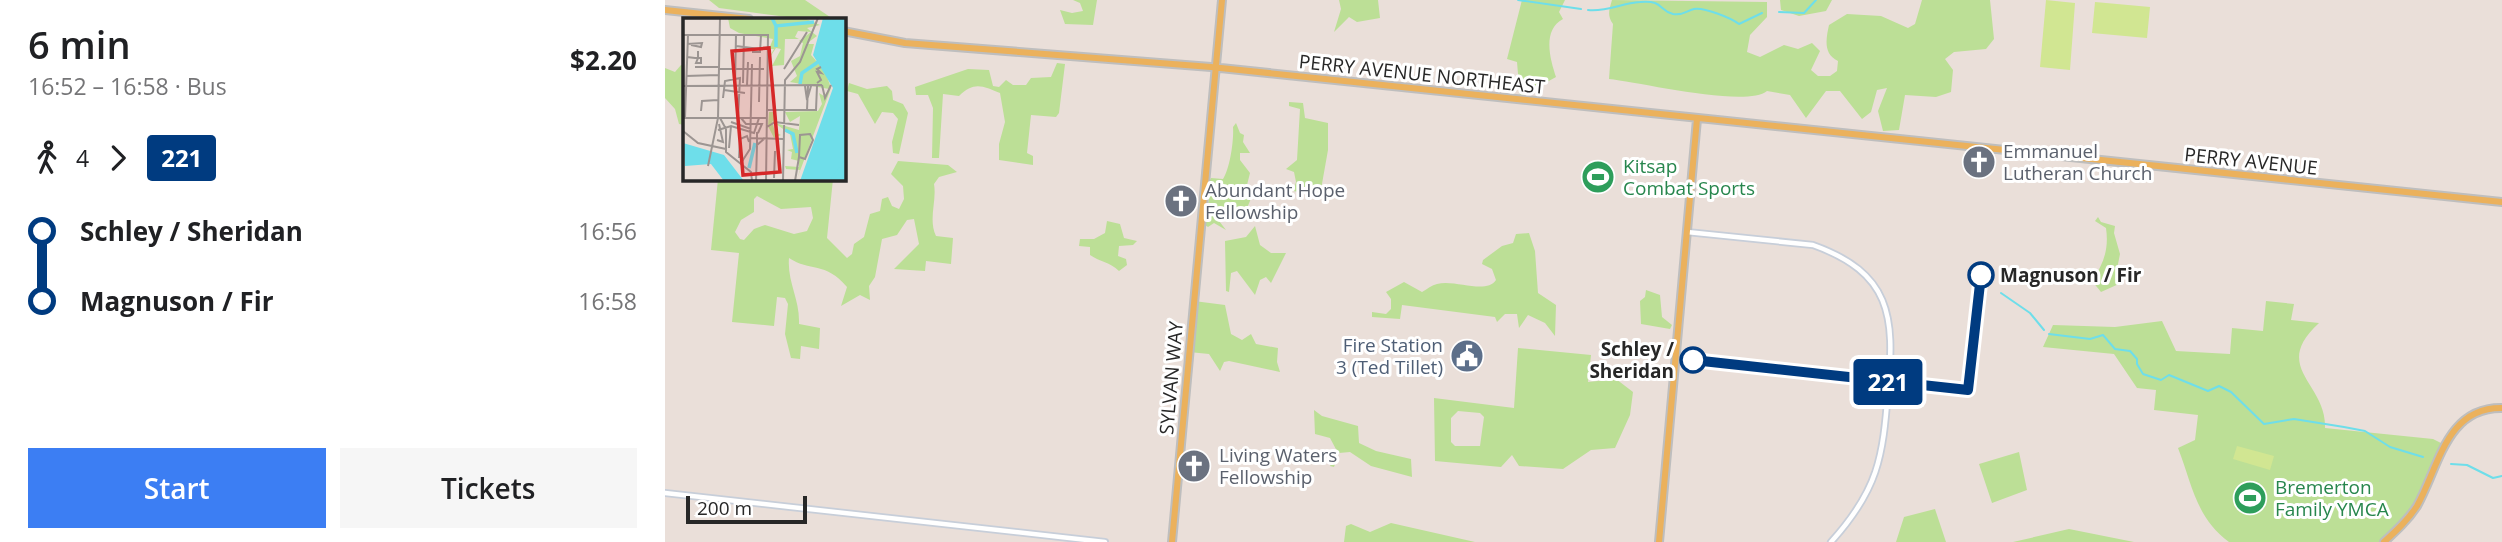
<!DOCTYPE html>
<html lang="en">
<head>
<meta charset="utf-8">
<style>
	:root { --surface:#fff; --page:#f6f6f6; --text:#202124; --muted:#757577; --accent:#3c7ef3 }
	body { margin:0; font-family:"Open Sans",sans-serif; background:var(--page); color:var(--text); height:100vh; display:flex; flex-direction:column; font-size:26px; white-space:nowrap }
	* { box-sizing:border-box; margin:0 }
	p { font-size:23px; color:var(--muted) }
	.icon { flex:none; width:38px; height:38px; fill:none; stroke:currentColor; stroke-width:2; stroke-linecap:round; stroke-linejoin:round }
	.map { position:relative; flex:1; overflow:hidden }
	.details { display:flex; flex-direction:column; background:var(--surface); width:665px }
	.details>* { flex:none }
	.badge { padding:0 14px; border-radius:5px; font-size:24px; line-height:46px }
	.scale { position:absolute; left:21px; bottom:18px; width:121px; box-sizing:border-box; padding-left:7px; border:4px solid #272727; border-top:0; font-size:19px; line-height:24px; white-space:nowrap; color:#272727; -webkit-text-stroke:5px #fff; paint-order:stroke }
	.map>.badge { position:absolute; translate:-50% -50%; box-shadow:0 0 0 4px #fff }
	.legs { display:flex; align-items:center; gap:10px; height:77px; padding:0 28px; font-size:23px }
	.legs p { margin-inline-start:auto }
	.overview { display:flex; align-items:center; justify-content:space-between; height:119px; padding:0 28px }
	h1 { font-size:38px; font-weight:600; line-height:52px }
	.action { display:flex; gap:14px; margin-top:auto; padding:14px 28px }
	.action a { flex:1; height:80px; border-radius:0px; background:var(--accent); color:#fff; font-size:28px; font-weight:600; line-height:80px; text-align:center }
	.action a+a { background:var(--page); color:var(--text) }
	ul { padding:0 28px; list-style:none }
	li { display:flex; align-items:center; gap:24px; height:70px; font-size:26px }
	li i { display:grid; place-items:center; width:10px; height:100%; margin:0 9px; background:currentColor }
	li i::after { content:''; width:18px; height:18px; margin:-9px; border:5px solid; border-radius:50%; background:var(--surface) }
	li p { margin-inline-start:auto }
	li:first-child i { background:linear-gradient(#0000 50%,currentColor 0) }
	li:last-child i { background:linear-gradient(currentColor 50%,#0000 0) }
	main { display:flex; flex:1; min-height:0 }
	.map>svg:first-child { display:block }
	.green { fill:#bcdf96; fill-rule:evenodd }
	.pitch { fill:#d1e692 }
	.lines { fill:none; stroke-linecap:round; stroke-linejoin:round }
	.stream { stroke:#6edeea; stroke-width:2 }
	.minor-casing { stroke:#c7ced9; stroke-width:8 }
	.major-casing { stroke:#bebebe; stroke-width:10 }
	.minor { stroke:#fff; stroke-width:4.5 }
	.major { stroke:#ebb15c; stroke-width:6 }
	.line-1-casing { stroke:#fff; stroke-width:16 }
	.line-1 { stroke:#003b80; stroke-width:10 }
	.stop-1-dot { fill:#fff; stroke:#003b80; stroke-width:3.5 }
	.labels { text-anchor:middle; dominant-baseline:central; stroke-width:6; stroke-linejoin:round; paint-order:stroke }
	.street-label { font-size:19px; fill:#272727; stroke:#fff }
	.worship-label { font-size:19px; fill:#5b616d; stroke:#fff; text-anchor:start }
	.leisure-label { font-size:19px; fill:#27864d; stroke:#fff; text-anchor:start }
	.stop-label { font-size:19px; font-weight:bold; fill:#272727; stroke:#fff; text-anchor:start }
	.service-label { font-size:19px; fill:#4e5e75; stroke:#fff; text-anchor:end }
	.inset-river { fill:none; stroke:#6edeea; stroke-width:3.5 }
	.inset-road { fill:none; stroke:#9c9592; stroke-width:2 }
	.view { fill:#d62828; fill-opacity:0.15; stroke:#d62828; stroke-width:3.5 }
	.inset-edge { fill:none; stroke:#272727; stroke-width:3.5 }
</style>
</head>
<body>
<main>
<section class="details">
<div class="overview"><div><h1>6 min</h1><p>16:52 – 16:58 · Bus</p></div><b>$2.20</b></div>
<div class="legs"><svg class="icon" aria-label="walk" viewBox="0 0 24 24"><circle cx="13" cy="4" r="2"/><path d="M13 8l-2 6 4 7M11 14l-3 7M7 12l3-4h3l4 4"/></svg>4<svg class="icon" aria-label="forward" viewBox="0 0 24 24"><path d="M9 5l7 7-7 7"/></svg><b class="badge" style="background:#003b80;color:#fff">221</b></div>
<ul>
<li><i style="color:#003b80"></i><b>Schley / Sheridan</b><p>16:56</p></li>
<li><i style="color:#003b80"></i><b>Magnuson / Fir</b><p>16:58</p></li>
</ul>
<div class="action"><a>Start</a><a>Tickets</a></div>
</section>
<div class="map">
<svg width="1837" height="542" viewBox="0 0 1837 542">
	<rect width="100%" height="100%" fill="#eadfd9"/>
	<path class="green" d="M44,0H140L168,19H137L54,8Z
		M408,0H432L428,25L400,24L395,10L407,13L418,11L415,3Z
		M674,0H713L715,18L692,22L684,17L669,32L676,9Z
		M857,0H900L894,12L898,19C877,30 885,59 891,77L855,97L852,62L842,59Z
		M947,0L1102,2V17L1085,35L1082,52L1095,57L1119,45L1133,49L1147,43L1155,51L1146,70L1153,76H1165L1172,71L1173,61C1158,54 1161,39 1164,25L1182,14L1216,16L1243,28L1250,24L1257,0H1325L1329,39L1321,49L1289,52L1280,59L1288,70L1286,92L1271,97L1240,95L1234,130L1218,131L1213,111L1222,88L1212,90L1206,112L1197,119L1175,91H1161L1141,118L1125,95L1102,91C1081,108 974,82 944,79L948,24C942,16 944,10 947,0Z
		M1115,0H1167L1161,11L1134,16L1116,10Z
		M392,63L400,64L394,113L391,117L366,115L362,153L368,156V165L334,160V144L340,122L335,93C318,86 309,81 294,96L278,94L274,158H267L268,108L263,95H251L250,87L303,69L324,70L328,86L334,87L341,80L348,85H361L366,78L386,77Z
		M16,65H19V125L14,124L10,109L0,98V68L10,72Z
		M184,83L202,89L222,86L227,91L228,100L238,104L243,113L234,154L228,153L227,142L233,119L228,113L217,112L210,124L193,94L182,91Z
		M624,102L638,103L640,118L663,123V150L655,195L628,191L631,182L629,172L621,169L632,160L635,109L624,106Z
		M571,123L575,133L579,135L578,142L585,153H575V160L585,173L581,189L544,182L546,178L558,179C565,168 569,140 568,127Z
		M233,161L283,165L292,172L274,177L269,184C272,201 263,219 271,236L288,238L286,264L261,261L260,271L229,269L254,244L249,219L242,220L232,235L217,239L210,277L204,286L205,300L195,295L176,306L182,287C160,261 145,272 124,258C122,282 135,299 134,324L155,328L154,349L136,346L135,359L126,358L120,334L123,304L120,298L112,297L109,326L67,322L74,253L46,250L53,179H168L162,238L182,258L187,254L189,244L199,237L205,214L215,211L217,199L223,197L227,206L234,209L239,199L238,186L226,174ZM92,196L116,209L146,207L148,218L142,231L129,234L100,225L89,229L79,240L75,239L70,232L76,220L89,212V199Z
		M545,191L587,196L580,213C569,204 561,210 551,217L561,230L549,223L543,227L540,225Z
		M1433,217L1436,222L1450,226L1449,233L1455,254L1450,279L1456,283L1436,292L1427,281C1439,263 1444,249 1441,228L1430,221Z
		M442,221L455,224L459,238L472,241L468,245L454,246L453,256L461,259L462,265L454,271C445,262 435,262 425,255V247L414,246L415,239H429L440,233Z
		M590,226L595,245L606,253H621L606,283L601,277L595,280L590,295L572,271L566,273L564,292L561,291L560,241L581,237Z
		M864,233L870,251L873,293L891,305L890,336L880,323L863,315L854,328L852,314H840L832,322L830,317L737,305L735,319L707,317V312L721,314L726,309V299L721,292L739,282L757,292C762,289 767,285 772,284C790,279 821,295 831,280L827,269L817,264L818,260L837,246L848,243L851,234Z
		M981,290L995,295L997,317L1007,325L1005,329L976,324L975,301L980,297Z
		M529,301L560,305L566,334L577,340L586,334L591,344L613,348L612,362L615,372L564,361L559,362L555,371L544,354L524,352Z
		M1601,301L1629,304L1626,320L1654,323C1605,368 1662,383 1660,428L1768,439L1780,445L1753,503L1719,542H1564C1531,518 1527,484 1513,448L1530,440L1533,415L1489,410L1491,390L1472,388L1449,354L1378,347L1388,325L1450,327L1497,321L1511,351L1565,354L1567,328L1598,331Z
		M853,348L926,355L923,382L951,379L968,392L965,415L950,448L926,450L898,469L854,466L847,455L836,467L770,461L769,398L849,408ZM793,411L815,413L819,417L815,446H790L786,442V418Z
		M649,410L657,416L693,426L694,443L711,451L746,459L747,477L706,466L685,452L674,453L669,467L665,466L673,453L665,438L650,434Z
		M1354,452L1362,490L1327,503L1314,464Z
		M1270,509L1281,542H1231L1239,517Z
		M726,523L810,542H679L681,526L686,524L705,532Z
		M1404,529L1469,542H1348Z"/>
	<path class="pitch" d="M1381,0L1410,3L1405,70L1375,67Z
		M1430,2L1485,7L1482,38L1427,33Z
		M1572,446L1609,456L1605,470L1568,459Z"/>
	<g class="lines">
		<path class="stream" d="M853,0L916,9
			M923,10C943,12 956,3 975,2C999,0 993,10 1008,14C1018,16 1021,11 1029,9C1039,7 1066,18 1074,24L1097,13
			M1114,12L1139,13L1151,0
			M1336,293L1365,313L1379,330
			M1384,334L1425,339L1438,335L1450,349L1465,351L1472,359V364L1478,374L1496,380L1504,375L1543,391L1554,386L1566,392L1599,424L1629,419L1679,427L1700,431L1725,447L1758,457
			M1786,464L1802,465L1828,478L1837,476"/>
		<defs>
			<path id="minor" d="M1022,232L1148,245C1226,273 1230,316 1223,390C1218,458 1213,490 1166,542
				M0,493L440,542"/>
			<path id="major" d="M0,10L84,19
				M178,31L240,43L546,67L1837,202
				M507,542L557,0
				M994,542L1032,119
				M1719,542C1731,531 1743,520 1752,506C1774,467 1781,407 1837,408"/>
		</defs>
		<use href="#minor" class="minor-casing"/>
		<use href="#major" class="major-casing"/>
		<use href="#minor" class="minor"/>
		<use href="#major" class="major"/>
	</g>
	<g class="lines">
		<defs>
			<path id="line-1" d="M1028,360L1303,390L1316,275"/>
		</defs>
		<use href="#line-1" class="line-1-casing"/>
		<use href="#line-1" class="line-1"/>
	</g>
	<defs>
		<symbol id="church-disc" viewBox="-11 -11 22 22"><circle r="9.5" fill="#6b7280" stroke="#fff"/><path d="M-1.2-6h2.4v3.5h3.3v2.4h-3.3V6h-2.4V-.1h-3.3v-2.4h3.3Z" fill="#fff"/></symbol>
		<symbol id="stadium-disc" viewBox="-11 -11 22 22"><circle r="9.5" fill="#2e9e5b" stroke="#fff"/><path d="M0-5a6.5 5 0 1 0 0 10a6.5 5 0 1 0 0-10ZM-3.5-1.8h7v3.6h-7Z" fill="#fff"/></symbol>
		<symbol id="civic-disc" viewBox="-11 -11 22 22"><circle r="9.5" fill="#5c6f8a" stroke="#fff"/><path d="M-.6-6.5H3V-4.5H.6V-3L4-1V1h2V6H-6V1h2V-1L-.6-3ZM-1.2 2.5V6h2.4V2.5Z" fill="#fff"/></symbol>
	</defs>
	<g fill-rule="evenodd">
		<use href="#church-disc" x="1295" y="143" width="38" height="38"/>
		<use href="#stadium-disc" x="914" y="158" width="38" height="38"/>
		<use href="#church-disc" x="497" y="182" width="38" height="38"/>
		<use href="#civic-disc" x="783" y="337" width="38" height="38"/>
		<use href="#church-disc" x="510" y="447" width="38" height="38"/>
		<use href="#stadium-disc" x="1566" y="479" width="38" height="38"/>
	</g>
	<g class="stop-1-dot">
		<circle cx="1316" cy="275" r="12"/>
		<circle cx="1028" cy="360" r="12"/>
	</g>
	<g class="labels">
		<g class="street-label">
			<text transform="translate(757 74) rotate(6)">PERRY AVENUE NORTHEAST</text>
			<text transform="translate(1586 161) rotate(6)">PERRY AVENUE</text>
			<text transform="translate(506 378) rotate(-85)">SYLVAN WAY</text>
		</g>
		<g class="worship-label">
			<text x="1338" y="151">Emmanuel<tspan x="1338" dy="22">Lutheran Church</tspan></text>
			<text x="540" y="190">Abundant Hope<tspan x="540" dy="22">Fellowship</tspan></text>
			<text x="554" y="455">Living Waters<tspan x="554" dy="22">Fellowship</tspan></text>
		</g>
		<g class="leisure-label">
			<text x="958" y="166">Kitsap<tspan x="958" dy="22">Combat Sports</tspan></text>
			<text x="1610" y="487">Bremerton<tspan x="1610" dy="22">Family YMCA</tspan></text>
		</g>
		<g class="stop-label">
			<text x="1335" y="275">Magnuson / Fir</text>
			<text x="1009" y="349" text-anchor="end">Schley /<tspan x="1009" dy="22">Sheridan</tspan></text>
		</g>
		<g class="service-label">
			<text x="778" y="345">Fire Station<tspan x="778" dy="22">3 (Ted Tillet)</tspan></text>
		</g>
	</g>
	<g transform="translate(18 18)">
		<rect width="163" height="163" fill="#eadfd9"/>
		<path d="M45,0H121L137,7L124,10L134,18L123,26H131L128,37L142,53L148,70L114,161L117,152L103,151L102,148L116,149V143L108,141L109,134L104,132L110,131L107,116L89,103L92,114L98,117L91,120L85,108L86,94H91L92,105L116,112L117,98L107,104L102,94L135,93L139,86L136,75L141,78L146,71L107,64L114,58L108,43L117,38L120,25L116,23L128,14L115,13L112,19L116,21H102L101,47L89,48L98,31L93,30L85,42L91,31H86L90,21L56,15L47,10Z" fill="#bcdf96"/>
		<path d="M140,0H163V163H117L150,70L130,37ZM0,125L41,137L61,163H41L28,146L2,148Z" fill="#6edeea"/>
		<path class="inset-river" d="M89,0L93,8L131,4M93,8V29M117,66L119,55L135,44M102,112L110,116L114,135M66,150L72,125M148,163L163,143"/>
		<path class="inset-road" d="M0,17H85L83,163M4,26L19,25L18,29L8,27M53,28L77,31M69,34H77L78,17M4,39L12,40H18V45H13L15,40V33M12,49H36M36,51H81M101,51L124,14M3,58L35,57M60,65L61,17M134,65L138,62L134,54L138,55L134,51L138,49M52,67L53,17M64,67L65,44M139,67L142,80L148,67M0,68L139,67M122,68L124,82L128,68M41,72L62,75M40,80L42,63L57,60L55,100M76,84L77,39M83,92H133L134,68M124,92L125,68M18,93L19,83L35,82M1,100H36M2,100L5,17M35,100H84M37,100L43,111V134L68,154L69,163M58,100L63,106H79L75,115M48,104L68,111M84,109L92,104L116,107M35,112L48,108L71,115L76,100M0,113L15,125L43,131M74,114V127L81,121M127,116L130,122L122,141L116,139L117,117ZM67,120L100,121M34,122L40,124L36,106M46,130L48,108M56,140L57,121L64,118L66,124M58,145L67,131L69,46M25,148L35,100L37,0M91,160L92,133M73,163L74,127M100,163L102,62L117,44L135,0M112,163L116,139"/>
		<path class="view" d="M86,30L97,154L60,157L49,33Z"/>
		<rect width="163" height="163" class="inset-edge"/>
	</g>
</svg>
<div class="scale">200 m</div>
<b class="badge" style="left:1223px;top:382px;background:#003b80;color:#fff">221</b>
</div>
</main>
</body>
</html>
